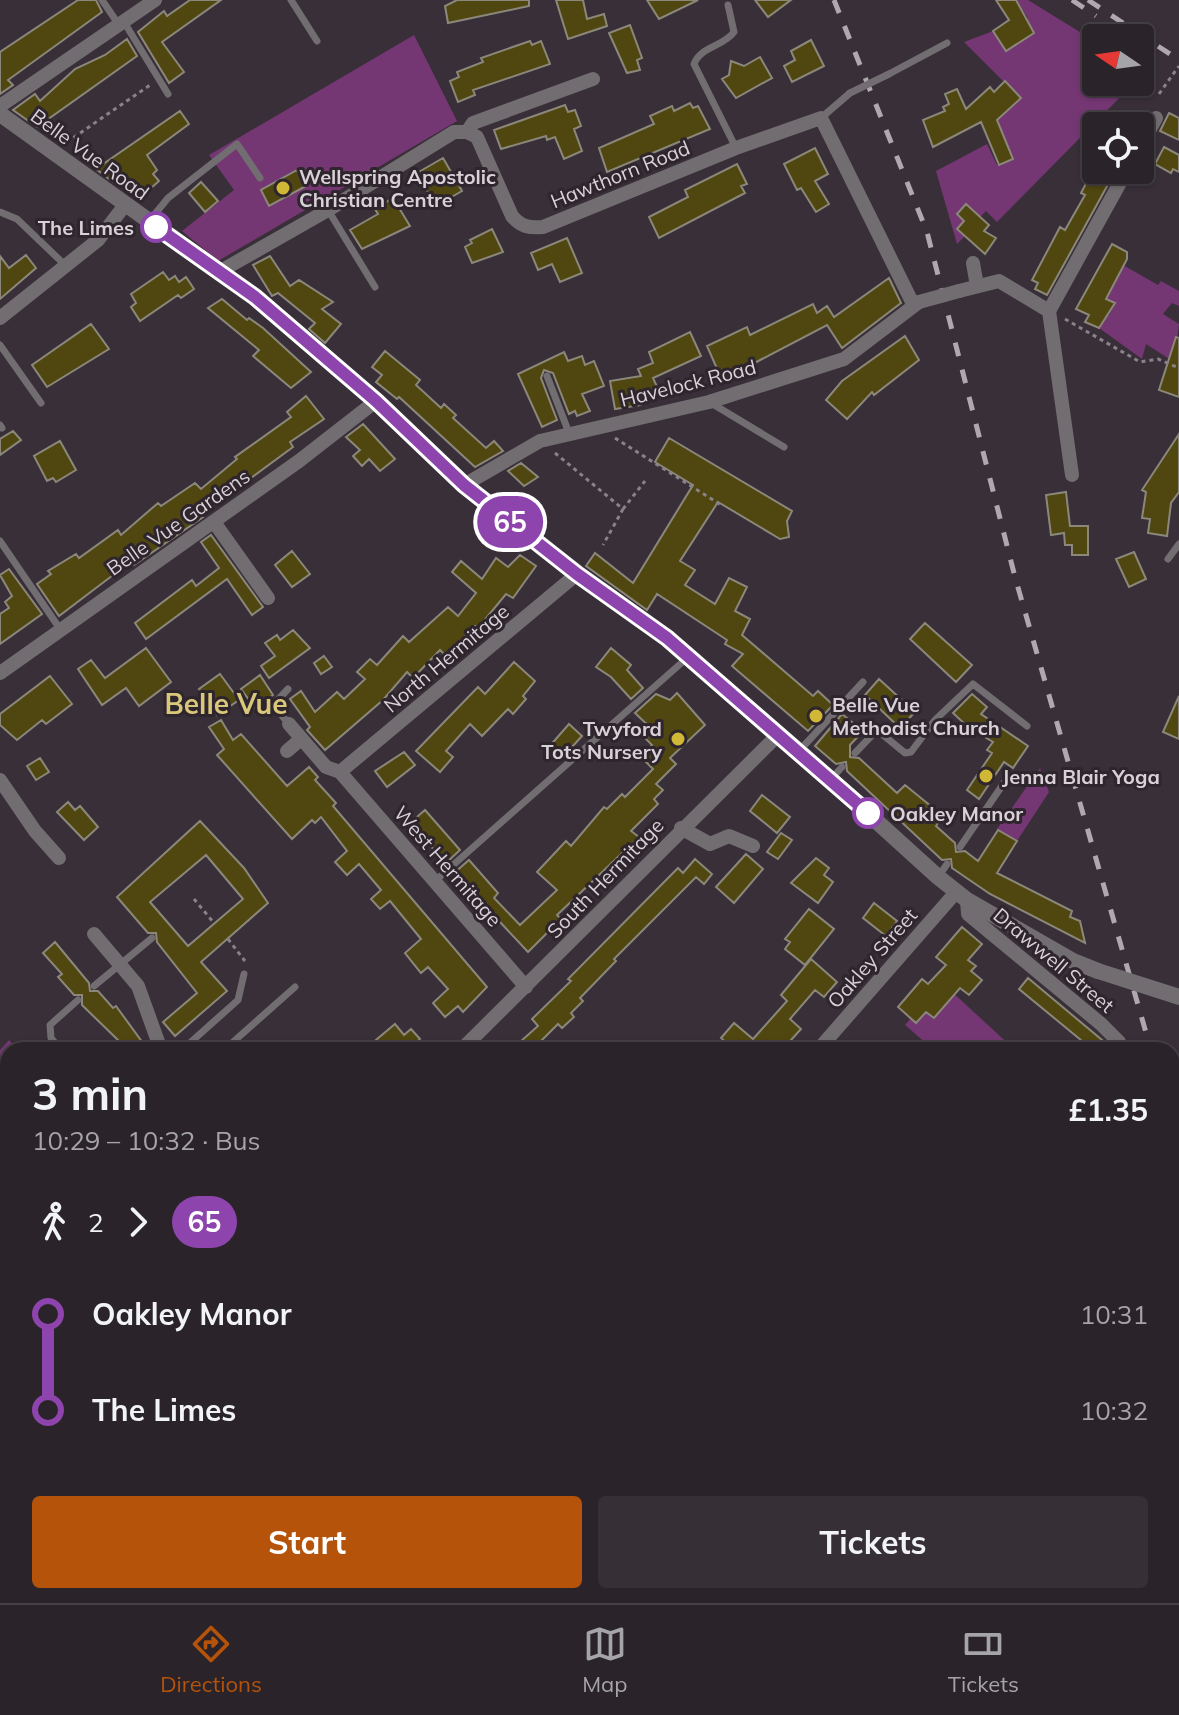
<!DOCTYPE html>
<html lang="en">
<head>
<meta charset="utf-8">
<style>
	:root { --surface:#2a232a; --page:#362f36; --text:#f1f3f6; --muted:#a5a4a8; --line:#464047; --accent:#b45309 }
	body { margin:0; font-family:Mulish,sans-serif; background:var(--page); color:var(--text); height:100vh; display:flex; flex-direction:column; font-size:30px; white-space:nowrap }
	* { box-sizing:border-box; margin:0 }
	p { font-size:26px; color:var(--muted) }
	.icon { flex:none; width:44px; height:44px; fill:none; stroke:currentColor; stroke-width:2; stroke-linecap:round; stroke-linejoin:round }
	.map { position:relative; flex:1; overflow:hidden }
	.sheet { position:absolute; left:0px; top:1042px; width:1180px; height:562px; display:flex; flex-direction:column; background:var(--surface); border-radius:24px 24px 0 0; box-shadow:0 2px 6px #0004,0 0 0 2px var(--line) }
	.sheet>* { flex:none }
	.badge { padding:0 16px; border-radius:26px; font-size:28px; line-height:52px }
	.needle { width:52px; rotate:283deg }
	.buttons { position:absolute; left:1082px; top:24px; display:grid; gap:16px }
	.buttons a { display:grid; place-items:center; width:72px; height:72px; border-radius:8px; background:var(--surface); box-shadow:0 2px 6px #0004,0 0 0 2px var(--line); font-size:40px }
	.map>.badge { position:absolute; translate:-50% -50%; box-shadow:0 0 0 4px #fff }
	.legs { display:flex; align-items:center; gap:12px; height:88px; padding:0 32px; font-size:26px }
	.legs p { margin-inline-start:auto }
	.summary { display:flex; align-items:center; justify-content:space-between; height:136px; padding:0 32px }
	h1 { font-size:44px; font-weight:700; line-height:60px }
	.cta { display:flex; gap:16px; margin-top:auto; padding:16px 32px }
	.cta a { flex:1; height:92px; border-radius:8px; background:var(--accent); color:#fff; font-size:32px; font-weight:700; line-height:92px; text-align:center }
	.cta a+a { background:var(--page); color:var(--text) }
	ul { padding:0 32px; list-style:none }
	li { display:flex; align-items:center; gap:28px; height:96px; font-size:30px }
	li i { display:grid; place-items:center; width:12px; height:100%; margin:0 10px; background:currentColor }
	li i::after { content:''; width:20px; height:20px; margin:-10px; border:6px solid; border-radius:50%; background:var(--surface) }
	li p { margin-inline-start:auto }
	li:first-child i { background:linear-gradient(#0000 50%,currentColor 0) }
	li:last-child i { background:linear-gradient(currentColor 50%,#0000 0) }
	.tabs { display:flex; justify-content:space-around; align-items:center; height:112px; border-top:2px solid var(--line); background:var(--surface); font-size:22px; color:var(--muted) }
	.tabs a { display:grid; justify-items:center; gap:4px }
	.tabs .current { color:var(--accent) }
	.map>svg:first-child { display:block }
	.green { fill:#743773 }
	.building { fill:#504610; stroke:#8b887b; stroke-width:2; fill-rule:evenodd }
	.lines { fill:none; stroke-linecap:round; stroke-linejoin:round }
	.path { stroke:#898289; stroke-width:3; stroke-dasharray:4 4; stroke-linecap:butt }
	.service { stroke:#716d71; stroke-width:7 }
	.minor { stroke:#716d71; stroke-width:14 }
	.tertiary { stroke:#716d71; stroke-width:16 }
	.rail { stroke:#afa8af; stroke-width:5; stroke-dasharray:14 14; stroke-linecap:butt }
	.path-bridge { stroke:#898289; stroke-width:3; stroke-dasharray:4 4; stroke-linecap:butt }
	.service-bridge { stroke:#716d71; stroke-width:7 }
	.minor-bridge { stroke:#716d71; stroke-width:14 }
	.tertiary-bridge { stroke:#716d71; stroke-width:16 }
	.line-1-casing { stroke:#fff; stroke-width:18 }
	.line-1 { stroke:#8e44ad; stroke-width:12 }
	.poi-dot { fill:#d1b736; stroke:#2e252d; stroke-width:3 }
	.stop-1-dot { fill:#fff; stroke:#8e44ad; stroke-width:4 }
	.labels { text-anchor:middle; dominant-baseline:central; stroke-width:6; stroke-linejoin:round; paint-order:stroke }
	.street-label { font-size:20px; fill:#d8d2d8; stroke:#2e252d }
	.poi-label { font-size:20px; font-weight:bold; fill:#d8d2d8; stroke:#2e252d; text-anchor:start }
	.stop-label { font-size:20px; font-weight:bold; fill:#d8d2d8; stroke:#2e252d; text-anchor:end }
	.district-label { font-size:28px; font-weight:bold; fill:#d9c87b; stroke:#2e252d }
</style>
</head>
<body>
<div class="map">
<svg width="1179" height="1603" viewBox="0 0 1179 1603">
	<rect width="100%" height="100%" fill="#382f38"/>
	<path class="green" d="M1016,0H1028L1096,42V82H1135L997,222L986,211L980,217L966,204L957,214L964,221L965,236L957,244L936,171L987,144L997,165L1012,159L997,120L1020,98L964,42L1028,18Z
		M414,35L457,121L218,261L182,231L234,190L209,155Z
		M1123,265L1158,285L1161,281L1179,291V306L1172,303L1163,314L1179,324L1174,362L1146,344L1142,359L1099,328L1101,322L1097,310L1109,315L1115,303L1106,298Z
		M1040,768L1049,792L1017,841L997,829Z
		M937,978L1015,1050H934L905,1025L911,1018L917,1023L926,1012L934,1018L946,1004Z
		M9,1040L18,1050H8V1228L0,1219V1050Z"/>
	<path class="building" d="M78,0H96L102,12L8,80L13,85L0,94V52Z
		M190,0H221L162,42L184,72L169,83L138,32L164,11L167,16Z
		M457,0H529V6L448,23L445,6Z
		M556,0H583L587,19L604,14L607,26L568,39Z
		M647,0H698L659,19Z
		M755,0H791L768,17Z
		M996,0H1016L1034,33L1006,51L993,31L1009,20Z
		M630,25L642,58L637,60L640,70L627,73L609,33Z
		M127,39L137,56L37,127L13,110L35,94L40,101L75,69L105,55Z
		M811,40L824,66L792,82L784,66L795,60L791,51Z
		M530,41L532,45L541,41L550,64L473,90L475,95L458,102L450,81L459,77L457,72L483,62L481,58Z
		M760,57L772,78L736,98L722,79L729,75L731,61L744,66Z
		M1005,81L1021,98L997,120L1013,159L999,165L981,122L933,147L923,120L945,111L943,107L949,104L945,94L957,89L966,109L990,87L994,92Z
		M690,103L693,108L698,106L710,129L607,172L599,148L654,124L650,116L672,106L674,111Z
		M565,105L568,112L575,110L581,126L574,129L582,151L564,159L555,137L547,140L546,136L501,149L494,130Z
		M180,111L189,124L147,155L157,170L153,174L159,181L141,197L124,179L119,176L113,182L96,169Z
		M1169,113L1179,118V140L1160,131Z
		M1164,147L1179,155V172L1173,169L1171,173L1155,164Z
		M815,148L828,174L815,181L829,204L816,212L801,188L797,190L784,164Z
		M443,158L462,191L436,206L417,173Z
		M737,164L747,184L741,186L745,193L659,238L649,217L688,197L685,190Z
		M297,170L306,186L269,206L261,190Z
		M1093,170H1116L1047,295L1035,289L1038,283L1032,280L1060,227L1065,230L1085,195L1081,193Z
		M201,182L218,201L205,212L189,193Z
		M393,198L410,226L362,249L350,230L378,214L375,209Z
		M966,204L989,225L984,231L996,238L985,254L957,229L964,221L957,214Z
		M492,229L503,252L472,263L465,247L472,243L470,240Z
		M567,238L582,273L560,282L552,264L538,270L531,253Z
		M1112,244L1127,252V259L1106,299L1115,303L1099,328L1085,322L1089,315L1076,309Z
		M26,255L36,268L0,299V256L9,268Z
		M270,256L290,286L299,280L333,302L322,309L341,324L325,343L309,329L315,323L278,293L272,296L253,265Z
		M163,272L169,280L175,276L179,282L186,277L194,289L181,298L178,295L140,321L131,307L136,303L131,294Z
		M889,278L901,303L842,348L827,325L722,380L707,346L747,327L750,335L813,304L817,313L827,306L834,317Z
		M222,299L247,320L249,318L263,328L311,372L291,388L253,356L259,350L208,308Z
		M91,324L109,349L47,387L32,365Z
		M690,332L701,356L653,378L659,391L640,399L641,405L615,409L610,381L641,376L638,369L653,363L649,352Z
		M905,336L919,360L874,395L872,392L847,419L826,400L842,381Z
		M1176,337L1179,338V397L1159,390Z
		M385,351L420,380L416,385L441,408L444,404L456,415L453,418L486,448L494,441L503,451L475,467L399,397L397,399L376,382L382,375L372,367Z
		M564,352L568,361L582,356L585,365L594,361L604,386L582,394L590,411L577,416L575,411L569,414L553,373L544,370L541,378L557,420L542,427L518,374Z
		M306,396L324,419L290,442L293,447L201,515L203,517L134,565L132,563L117,572L59,616L37,584L51,574L48,571L76,554L79,558L118,530L121,535L158,503L161,506L195,483L201,489L237,459L235,457L291,417L287,412Z
		M363,424L395,459L380,471L369,459L362,466L353,456L360,450L346,437Z
		M13,431L21,440L0,455V439Z
		M1179,434V492L1171,503L1167,536L1148,533L1150,519L1142,518L1146,492L1142,490Z
		M669,438L792,511L787,521L789,537L780,539L718,502L680,561L695,570L685,585L715,604L729,578L747,587L735,611L750,619L742,635L813,696L818,691L833,705L808,731L732,666L743,654L725,644L727,640L657,594L647,610L586,566L595,553L633,583L693,485L655,462Z
		M60,441L76,470L56,482L53,478L47,481L34,456Z
		M521,463L538,477L524,486L508,471Z
		M1066,492L1070,526H1088V555H1072V545H1065L1064,533L1051,535L1046,495Z
		M211,535L263,607L252,615L227,579L146,639L135,623L192,580L196,586L219,568L201,542Z
		M292,551L310,574L292,587L275,565Z
		M1134,552L1146,579L1129,587L1116,559Z
		M520,555L536,566L513,598L506,594L478,628L475,626L446,656L440,650L413,678L407,672L383,700L325,750L307,730L310,727L290,699L301,691L315,712L337,692L344,699L365,679L357,672L370,659L377,665L403,636L409,642L448,607L458,616L476,593L452,572L461,561L482,579L496,558L508,567Z
		M9,569L42,614L0,644V614L9,608L5,602L12,596L0,575Z
		M925,623L972,665L956,682L910,639Z
		M293,630L310,648L269,678L261,666L275,656L265,643L277,635L280,640Z
		M146,648L171,682L139,706L126,688L102,705L78,669L91,660L105,678Z
		M611,648L631,665L627,670L643,688L631,699L611,677L596,667Z
		M324,656L332,667L321,674L314,663Z
		M514,662L535,681L523,696L526,699L513,714L508,709L482,736L470,724L446,751L453,757L440,772L416,751L478,687L485,694Z
		M220,674L239,700L217,715L199,689Z
		M260,675L273,695L255,708L241,689Z
		M50,676L72,704L46,724L42,720L17,740L0,725V714Z
		M879,679L915,712L900,728L865,695Z
		M677,693L705,725L670,758L676,764L656,784L663,790L654,799L658,804L631,831L639,837L557,915L561,919L528,952L454,873L469,860L498,893L494,898L520,925L557,890L537,872L566,841L571,846L604,807L607,809L622,794L625,797L653,769L641,757L652,745L646,739L654,731L635,713L656,694L670,700Z
		M972,694L987,707L981,714L1028,746L1013,768L1004,762L979,799L967,790L992,753L987,750L993,742L968,727L953,713Z
		M1179,696V739L1163,732Z
		M842,714L863,731L850,745V757L859,758L897,793L905,785L943,816L936,826L955,843L956,852L965,851L978,861L998,830L1017,841L997,873L1072,911L1070,917L1080,921L1085,943L990,894L952,868L951,859L942,860L847,771L846,762L836,764L815,746Z
		M221,720L233,740L241,734L287,786L309,767L318,777L315,780L336,803L333,806L487,987L463,1012L458,1006L445,1017L433,1003L448,989L428,967L421,973L405,953L421,939L390,901L380,909L371,899L381,890L359,864L347,875L335,862L347,851L321,817L315,823L312,820L292,839L217,755L224,749L209,727Z
		M569,724L582,736L561,759L548,748Z
		M404,752L415,765L387,787L375,771Z
		M40,758L49,772L36,780L27,766Z
		M762,795L790,817L777,833L750,811Z
		M68,802L75,810L80,806L98,827L84,840L57,812Z
		M425,810L460,850L446,863L410,823Z
		M200,821L244,868L268,903L201,962L227,991L175,1036L163,1022L197,993L157,942L156,933H148L117,897ZM206,855L243,899L188,946L150,902Z
		M781,833L792,840L778,859L767,852Z
		M746,854L763,869L734,903L716,887Z
		M816,858L829,868L824,875L833,882L818,903L791,883Z
		M695,859L712,874L704,884L696,877L614,959L616,961L580,998L583,1001L571,1013L574,1017L562,1028L558,1024L532,1050H511L538,1026L532,1019L571,981L568,979L678,868L683,873Z
		M874,903L897,921L886,936L863,918Z
		M809,909L834,929L805,965L785,949L790,942L785,939Z
		M962,927L982,944L968,960L976,966L971,971L982,980L969,995L960,988L934,1018L926,1012L916,1023L898,1007L922,979L928,984L946,965L936,957Z
		M55,942L89,983L90,991H98L113,1008L116,1006L148,1050H111L120,1042L82,1005V995H74L58,977L62,974L43,953Z
		M811,959L837,982L824,997L815,990L790,1019L801,1029L782,1050H735L721,1038L734,1023L753,1039L787,1001L781,995Z
		M1028,978L1108,1045L1111,1050H1093L1019,989Z
		M395,1024L404,1035L411,1029L420,1039L407,1050H364Z"/>
	<g class="lines">
		<path class="path" d="M67,142L150,85
			M1065,319L1140,362L1158,359L1179,368
			M615,438L721,505
			M555,453L623,509L603,545
			M623,509L645,481
			M194,899L214,923
			M228,939L245,961
			M0,1200H8"/>
		<path class="service" d="M102,0L119,25
			M291,0L317,41
			M728,5L734,32C723,47 701,46 694,64L736,148
			M124,22L168,94
			M889,74L947,43
			M821,118L850,93
			M328,210L375,287
			M0,212L17,219L65,265
			M150,220L168,198L237,144L260,178
			M0,345L41,403
			M547,376L569,433
			M711,403L784,447
			M0,425L2,428
			M0,541L60,629
			M1168,559L1179,544
			M288,689L273,705L289,724
			M799,751L863,682
			M855,753L877,730L905,753L911,752L935,720L973,684L1027,726
			M831,779L842,767
			M960,847L1006,780
			M939,876L947,864
			M435,881L687,658
			M94,986L152,938
			M61,1050L51,1038L50,1025L78,1000
			M182,1050L238,1000L244,974
			M224,1050L295,987"/>
		<path class="minor" d="M0,106L155,0
			M467,132L473,123L593,79
			M1140,147L1156,118
			M973,263L977,286
			M221,274L226,268L328,210L454,132H467L477,137L512,216C521,227 529,228 543,227L736,148L821,118L913,304
			M959,291L999,281L1049,311L1072,475
			M1049,311L1127,170
			M0,318L98,240L125,205
			M464,485L540,441L709,402L844,359L919,302
			M214,522L268,598
			M0,673L299,461L376,401
			M289,724L326,767L340,772L526,987
			M287,751L301,739
			M340,772L577,574
			M0,780L35,831L59,858
			M681,828L710,844L729,836L753,846
			M967,900L968,914L1101,1024L1119,1042L1121,1050
			M94,934L138,986L161,1050
			M461,1050L778,735
			M818,1050L957,891
			M1172,1235L1179,1259
			M0,1253L8,1261
			M0,1439L8,1432
			M1172,1594L1179,1602
			M276,1596L283,1603
			M489,1596L493,1603
			M868,1596L874,1603
			M251,1603L259,1596
			M648,1603L654,1596"/>
		<path class="tertiary" d="M0,114L255,297L376,401L464,485L577,574L667,638L799,751L938,877L967,900L1073,961L1098,971
			M0,1557L8,1567
			M33,1596L39,1603"/>
		<path class="rail" d="M834,0L927,232L1015,577L1151,1050
			M1072,0L1096,16
			M1088,0L1179,60
			M1172,1118L1179,1142"/>
		<path class="path-bridge" d="M1159,94L1179,66"/>
		<path class="service-bridge" d="M850,93L889,74"/>
		<path class="minor-bridge" d="M919,302L959,291"/>
		<path class="tertiary-bridge" d="M1098,971L1179,997"/>
	</g>
	<g class="lines">
		<defs>
			<path id="line-1" d="M156,227L255,297L376,401L464,485L577,574L667,638L868,813"/>
		</defs>
		<use href="#line-1" class="line-1-casing"/>
		<use href="#line-1" class="line-1"/>
	</g>
	<g class="poi-dot">
		<circle cx="283" cy="188" r="8"/>
		<circle cx="816" cy="716" r="8"/>
		<circle cx="678" cy="739" r="8"/>
		<circle cx="986" cy="776" r="8"/>
	</g>
	<g class="stop-1-dot">
		<circle cx="156" cy="227" r="14"/>
		<circle cx="868" cy="813" r="14"/>
	</g>
	<g class="labels">
		<g class="street-label">
			<text transform="translate(90 154) rotate(36)">Belle Vue Road</text>
			<text transform="translate(620 174) rotate(-22)">Hawthorn Road</text>
			<text transform="translate(688 383) rotate(-14)">Havelock Road</text>
			<text transform="translate(178 522) rotate(-35)">Belle Vue Gardens</text>
			<text transform="translate(446 658) rotate(-40)">North Hermitage</text>
			<text transform="translate(448 866) rotate(49)">West Hermitage</text>
			<text transform="translate(605 878) rotate(-46)">South Hermitage</text>
			<text transform="translate(872 958) rotate(-49)">Oakley Street</text>
			<text transform="translate(1054 960) rotate(40)">Drawwell Street</text>
		</g>
		<g class="poi-label">
			<text x="299" y="176">Wellspring Apostolic<tspan x="299" dy="23">Christian Centre</tspan></text>
			<text x="832" y="704">Belle Vue<tspan x="832" dy="23">Methodist Church</tspan></text>
			<text x="662" y="728" text-anchor="end">Twyford<tspan x="662" dy="23">Tots Nursery</tspan></text>
			<text x="1002" y="776">Jenna Blair Yoga</text>
		</g>
		<g class="stop-label">
			<text x="134" y="227">The Limes</text>
			<text x="890" y="813" text-anchor="start">Oakley Manor</text>
		</g>
		<g class="district-label">
			<text x="226" y="703">Belle Vue</text>
		</g>
	</g>
</svg>
<div class="buttons">
<a><svg class="needle" viewBox="-14 -14 28 28"><path d="M0-13l5 13h-10z" fill="#e53935"/><path d="M0 13l5-13h-10z" fill="#a5a4a8"/></svg></a>
<a><svg class="icon" aria-label="locate" viewBox="0 0 24 24"><circle cx="12" cy="12" r="6"/><path d="M12 2v4M12 18v4M2 12h4M18 12h4"/></svg></a>
</div>
<b class="badge" style="left:510px;top:522px;background:#8e44ad;color:#fff">65</b>
<section class="sheet">
<div class="summary"><div><h1>3 min</h1><p>10:29 – 10:32 · Bus</p></div><b>£1.35</b></div>
<div class="legs"><svg class="icon" aria-label="walk" viewBox="0 0 24 24"><circle cx="13" cy="4" r="2"/><path d="M13 8l-2 6 4 7M11 14l-3 7M7 12l3-4h3l4 4"/></svg>2<svg class="icon" aria-label="forward" viewBox="0 0 24 24"><path d="M9 5l7 7-7 7"/></svg><b class="badge" style="background:#8e44ad;color:#fff">65</b></div>
<ul>
<li><i style="color:#8e44ad"></i><b>Oakley Manor</b><p>10:31</p></li>
<li><i style="color:#8e44ad"></i><b>The Limes</b><p>10:32</p></li>
</ul>
<div class="cta"><a>Start</a><a>Tickets</a></div>
</section>
</div>
<nav class="tabs">
<a class="current"><svg class="icon" aria-label="directions" viewBox="0 0 24 24"><path d="M12 3l9 9-9 9-9-9zM9 14v-3h6M13 9l2 2-2 2"/></svg>Directions</a>
<a><svg class="icon" aria-label="map" viewBox="0 0 24 24"><path d="M3 6l6-2 6 2 6-2v14l-6 2-6-2-6 2zM9 4v14M15 6v14"/></svg>Map</a>
<a><svg class="icon" aria-label="tickets" viewBox="0 0 24 24"><path d="M3 7h18v10H3zM15 7v10"/></svg>Tickets</a>
</nav>
</body>
</html>
